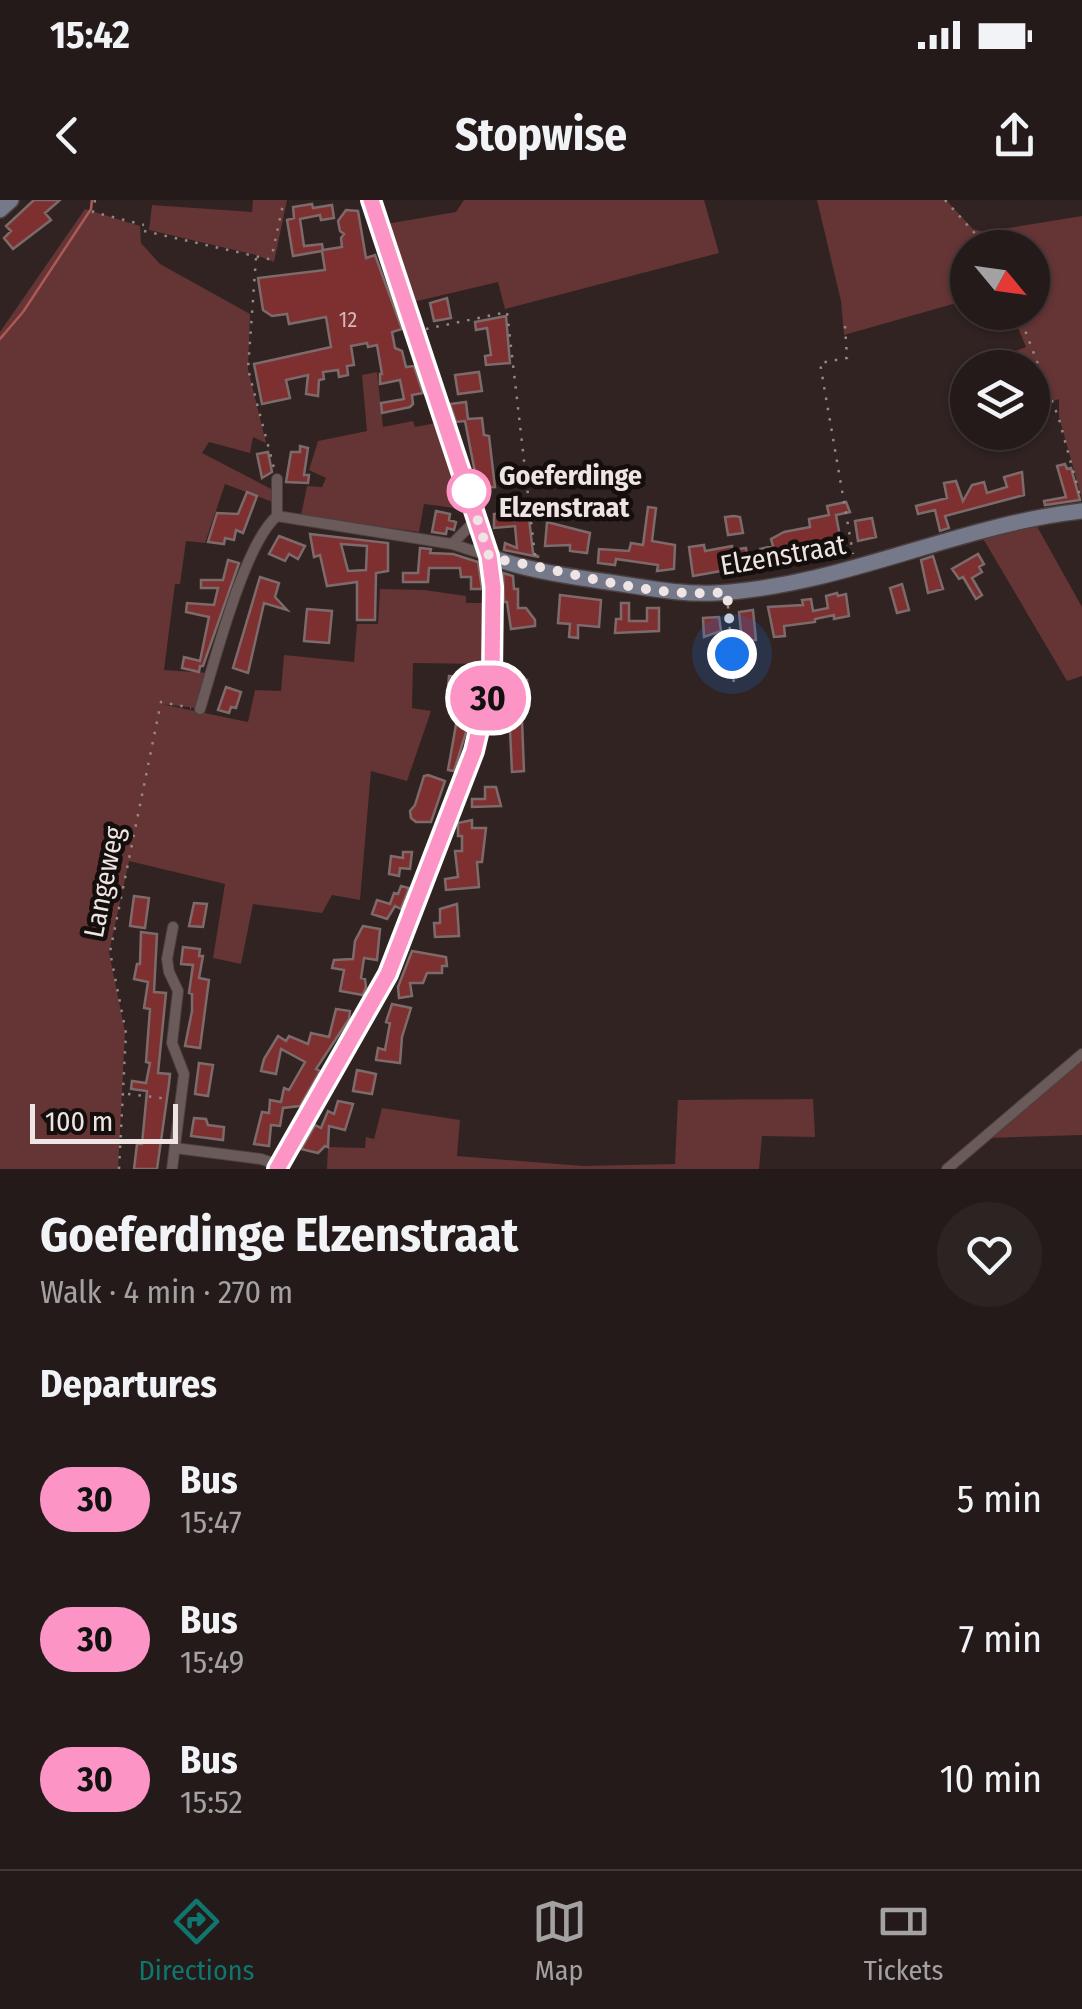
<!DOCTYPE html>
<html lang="en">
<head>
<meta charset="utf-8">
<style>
	:root { --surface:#241a1a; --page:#2c2323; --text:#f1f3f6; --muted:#a3a1a2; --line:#413839; --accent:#0f766e }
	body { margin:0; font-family:"Fira Sans Condensed",sans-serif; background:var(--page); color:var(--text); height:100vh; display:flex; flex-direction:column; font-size:38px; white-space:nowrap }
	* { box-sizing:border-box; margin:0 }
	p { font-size:32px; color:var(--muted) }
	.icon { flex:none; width:55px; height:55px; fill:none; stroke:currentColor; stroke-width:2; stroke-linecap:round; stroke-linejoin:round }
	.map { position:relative; height:969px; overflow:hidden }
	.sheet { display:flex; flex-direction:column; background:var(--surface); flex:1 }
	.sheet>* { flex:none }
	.badge { padding:0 20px; border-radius:32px; font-size:35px; line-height:65px }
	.needle { width:65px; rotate:119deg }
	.fabs { position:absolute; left:950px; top:30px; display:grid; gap:20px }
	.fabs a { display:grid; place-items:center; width:100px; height:100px; border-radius:50%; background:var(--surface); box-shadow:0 2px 8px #0004,0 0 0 2px var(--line); font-size:50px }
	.scale { position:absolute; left:30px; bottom:25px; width:148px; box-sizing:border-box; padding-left:10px; border:5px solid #ede4e3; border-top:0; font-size:28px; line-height:35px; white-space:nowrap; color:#ede4e3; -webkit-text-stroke:8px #140e0d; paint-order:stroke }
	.you { position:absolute; width:50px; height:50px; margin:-25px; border:8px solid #fff; border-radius:50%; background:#1a73e8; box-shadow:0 0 0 15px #1a73e833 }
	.map>.badge { position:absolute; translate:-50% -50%; box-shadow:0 0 0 5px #fff }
	h2 { padding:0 40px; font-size:38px; line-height:90px }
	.round { display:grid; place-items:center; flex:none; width:105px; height:105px; border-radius:52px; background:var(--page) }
	.overview { display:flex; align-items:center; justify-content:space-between; height:170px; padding:0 40px }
	h1 { font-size:48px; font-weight:700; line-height:75px }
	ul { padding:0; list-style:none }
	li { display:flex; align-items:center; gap:30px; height:140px; padding:0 40px }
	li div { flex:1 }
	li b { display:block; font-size:38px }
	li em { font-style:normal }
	li .badge { min-width:110px; font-weight:700; text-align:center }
	.status { display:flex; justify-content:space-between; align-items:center; height:70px; padding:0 50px; background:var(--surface); direction:ltr }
	.status svg { height:28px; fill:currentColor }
	header { display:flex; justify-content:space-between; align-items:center; height:130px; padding:0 40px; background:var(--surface); font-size:45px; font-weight:700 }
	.tab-bar { display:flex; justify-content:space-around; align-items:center; height:140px; border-top:2px solid var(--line); background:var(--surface); font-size:28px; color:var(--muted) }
	.tab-bar a { display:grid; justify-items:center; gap:5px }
	.tab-bar .selected { color:var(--accent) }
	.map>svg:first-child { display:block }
	.green { fill:#643534 }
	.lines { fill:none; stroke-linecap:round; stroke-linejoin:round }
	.stream { stroke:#ac5957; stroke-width:2.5 }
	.building { fill:#7e2f30; stroke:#7c6b6a; stroke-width:2.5; fill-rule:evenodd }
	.street-casing { stroke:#4b403f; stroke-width:12 }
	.secondary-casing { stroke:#4b403f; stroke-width:18 }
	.path { stroke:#938887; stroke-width:2.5; stroke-dasharray:2.5 8; stroke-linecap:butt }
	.street { stroke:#6a5a59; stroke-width:10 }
	.secondary { stroke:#767989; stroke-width:15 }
	.line-casing { stroke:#fff; stroke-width:22 }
	.line { stroke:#fc95c5; stroke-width:15 }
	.walk { stroke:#ede4e3; stroke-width:10; stroke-dasharray:0 18 }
	.stop-dot { fill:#fff; stroke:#fc95c5; stroke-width:5 }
	.labels { text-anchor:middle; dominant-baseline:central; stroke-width:9; stroke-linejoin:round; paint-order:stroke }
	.number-label { font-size:22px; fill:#d1b7b6 }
	.stop-label { font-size:28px; font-weight:bold; fill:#ede4e3; stroke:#140e0d; text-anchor:start }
	.street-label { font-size:28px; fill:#ede4e3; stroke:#140e0d }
</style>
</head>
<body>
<div class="status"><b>15:42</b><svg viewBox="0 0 49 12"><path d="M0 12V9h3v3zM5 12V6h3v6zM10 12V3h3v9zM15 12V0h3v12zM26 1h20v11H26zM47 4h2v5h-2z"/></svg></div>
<header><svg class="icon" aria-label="back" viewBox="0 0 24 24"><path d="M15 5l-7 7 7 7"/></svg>Stopwise<svg class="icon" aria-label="share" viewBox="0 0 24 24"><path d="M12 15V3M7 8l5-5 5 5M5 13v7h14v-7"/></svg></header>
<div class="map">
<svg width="1082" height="969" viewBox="0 0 1082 969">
	<rect width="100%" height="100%" fill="#302322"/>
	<path class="green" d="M253,0H287L274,62L256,55L149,30L152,5L252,12Z
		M464,0H704L719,53L505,109L498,82L413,102L386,24L456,12Z
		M817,0H946L973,29L984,32L1082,16V299L1059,217V199L1047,203L1031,162L1015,167L978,165L1026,147L1012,113L1032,112V48H968L967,100L844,135L841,101Z
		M85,9L140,26L141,43L160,64L250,114L248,169L266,243L253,237L250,253L209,242L202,253L275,291V303L225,284L205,343L186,341L180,384H175L164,470L209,473L197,508L161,504L248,522L255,490L281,491L284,455L354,462L357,424H378L380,389L424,390L466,396V403H486L483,464L413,463L412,508L431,511L407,581L371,571L360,700L332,695L322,713L253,704L241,764L213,758L225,684L129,661L109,752L125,832L118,969H0V132Z
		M377,172L383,227L413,221L415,227L436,223L463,309L424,304L419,332L301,316L307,286L322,287L326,278L309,270L318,241L367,231L362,175Z
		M1034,321L1082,407V476L1067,481L981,335Z
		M1082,859V935L988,938Z
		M813,899L815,937L762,936L759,969H327L328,947L365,948L366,937L374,939L382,908L460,920L457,956L583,966L675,964L678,900Z"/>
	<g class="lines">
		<path class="stream" d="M0,139L23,112L91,9L92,0"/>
	</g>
	<path class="building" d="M34,0H60L45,13L51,20L13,49L4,38L11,31L6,26Z
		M312,4L313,8L332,5L334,18L321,20L320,15L300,19L304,46L322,44L323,50L342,47L341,38L344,34L340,31L338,21L346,10L358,11L366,58L375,55L402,129L392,132L395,148L402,151L406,167L414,166L423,193L412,195L413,204L410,207L382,213L381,203L404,199L400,180L380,184V174H382L377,145L368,147L367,143L351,146L354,165L347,166L348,175L339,177L338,170L323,172L324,179L319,180L318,196L306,194L308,175L286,180L290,198L262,204L254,164L331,147L326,117L289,124L287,114L272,116L263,110L258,78L325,70L322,51L293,56L287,20L294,18L293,7Z
		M447,98L451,118L434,121L430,103Z
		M506,116L510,163L486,165L485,156L491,155L487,128L476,130L475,122Z
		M479,172L482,191L458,194L455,175Z
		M466,202L468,219L482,218L484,235L489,236L495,287L478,288L465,221L456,222L450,204Z
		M300,246L308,248L304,275H309L308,283L286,282L291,252H300Z
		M268,252L272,272L262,278L257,254Z
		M1065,264L1067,269L1071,268L1080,300L1045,305L1044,301L1066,297L1057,266Z
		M1022,272L1024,295L945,316L949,328L940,331L935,310L918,314L916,306L947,298L944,283L956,281L963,301L972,285L984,282L987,293L1007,287L1004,277Z
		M247,292L257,296L243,333L236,330L234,340L225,338L224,344L208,342L217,313L238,314Z
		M846,302L850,312L836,315L843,353L830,355L829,350L806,354V351L761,360L760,349L773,346L771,339L784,332L810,327L809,319L829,315L827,306Z
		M648,307L656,308L652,341L675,345L674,369L657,371L658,365L616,359L615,365L598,363L599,349L629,351L631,343L643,345Z
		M528,310L533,353L539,357L504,350L505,343L517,348L515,326L494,328V314Z
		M436,311L450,314L449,320L456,322L454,330L447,328L446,334L432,332Z
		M734,316L740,317L743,333L728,335L725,317Z
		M872,318L876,337L858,341L855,321Z
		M547,322L590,333L587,353L570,351V345L545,346Z
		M310,334L388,343V371L376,373L375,420H357V382L327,386L320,355L314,357ZM341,344L367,346L366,370L348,371Z
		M279,336L305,346L298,359L289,354L285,361L269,354Z
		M704,345L705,351L732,346V350L746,348L749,370L722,376L721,371L693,376L689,347Z
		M420,348L431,349L430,353L453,354L478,362L482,389H471V377H461L460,368H429L428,382H403V373H418Z
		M978,354L984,364L979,367L982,372L972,378L982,395L976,399L963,377L959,379L952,369Z
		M933,356L943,389L928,393L921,360Z
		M228,360L239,363L203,466H200L199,472L182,468L184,457L200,461L209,417L186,412L187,403L214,405L218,388H201V380H223Z
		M503,373L513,376L514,389H518V408H526L535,420V426L511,429L507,402H504Z
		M260,377L279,383L275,397L287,410L264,403L248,473L233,468Z
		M902,384L909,410L897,413L890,388Z
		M837,393L838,396L846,394L849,416L834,419V415L815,419V422L784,426L785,436L774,437L768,407L803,405L802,400L811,399L813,411L828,408L826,396Z
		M560,395L601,400L599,427L578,425V438L569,437L570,424L558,423Z
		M621,403H629V421H647V408H659V431L615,433L616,419H621Z
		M307,409L332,411L329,443L304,441Z
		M753,410L756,440L742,442L739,412Z
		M719,417L721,431L704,437L703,418Z
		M449,476L464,477L463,488H468L466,515L471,516L454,571L448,570L460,502L447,501Z
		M514,480H527V495H521L524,571L512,572L509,508L512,507Z
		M226,487L241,492L236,508L231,507L229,513L218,510Z
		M428,575L445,581L431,622H416L411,618L410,611L415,605L424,576Z
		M485,587H496L501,606L472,607V599H485Z
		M472,620V628H486L482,662H477L479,687L446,690L445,679L458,677L455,651H462V636H458V623Z
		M403,652H412L410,669L400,668L399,676L389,674L391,656L403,658Z
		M401,686L409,688L401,709L395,706L387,719L372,714L377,700L390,704L394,693L398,694Z
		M134,696L149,698L145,728L130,726Z
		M194,703L207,704L203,727L189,726Z
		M457,704L459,736L435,737L434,723H440V709Z
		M363,726L380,729L377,760L364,758L361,778L365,779L366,787L363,795L340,791L344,770L332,768L334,760L353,759L355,741Z
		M141,732L157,734L154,792L166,793L158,873L170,874L169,884L157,969H134L137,944H142L147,891L131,889L132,881L146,883L150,863L146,862L150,809L144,808L148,782L134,779L137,764H140Z
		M183,747L200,749L199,756H203L199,778L209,780L200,848L185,846L192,811V794L189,793L193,765L181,764Z
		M412,751L446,757L447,766H442V773H427L423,783H410L412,796L399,798L398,787Z
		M392,804L411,808L402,837L400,863L376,860L378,848L385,850L390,823L386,822Z
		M336,809L350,811L349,819L316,869L320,871L300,906L283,908L280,926L271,925L269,946L254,944L262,912L269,913L270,900L281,902L284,888L289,890L305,862L281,849L276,874L261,871L264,859L278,836L286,841L289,836L308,844L311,833L329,837Z
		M199,863L213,865L208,896L195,894Z
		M357,870L376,874L372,894L353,891Z
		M338,901L353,904L345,930L329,926L328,947L325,946L318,953L301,949L315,925L321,928L328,911L334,914Z
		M194,918L206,919L208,925L224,927L223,940L191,936Z"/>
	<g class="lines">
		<defs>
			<path id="street" d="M277,316L452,344L489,356
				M452,344L478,318
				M200,509C214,464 244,344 277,316V279
				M175,948L261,959L279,965
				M172,969L184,874L172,843L178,791L169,772L167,759L173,727
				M947,969L1082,854"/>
			<path id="secondary" d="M0,10L11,0
				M489,356C520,369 567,376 601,381C639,386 678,395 716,393C842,386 957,325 1082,311
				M277,969L388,773L474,551L492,475L493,387L489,356L371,0"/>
		</defs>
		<use href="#street" class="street-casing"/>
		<use href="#secondary" class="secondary-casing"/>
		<path class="path" d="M95,0L93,12L144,25
			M945,0L988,48
			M144,31L268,59L272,55L284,0
			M256,58L248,169L274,268
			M1018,112L1059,219L1081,300
			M845,126L847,158L820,163L853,354
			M426,129L507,112L535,356
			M728,406L734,485
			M128,894L169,899
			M119,969L126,833L110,752L161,502L191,508"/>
		<use href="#street" class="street"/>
		<use href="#secondary" class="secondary"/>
	</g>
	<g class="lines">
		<defs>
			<path id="line" d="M277,969L388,774L474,551L492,475L493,387L489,356L371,0"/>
		</defs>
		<use href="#line" class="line-casing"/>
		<use href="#line" class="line"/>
		<path class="walk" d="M469,291L465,280L489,356L495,359C571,370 649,400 727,392L732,454"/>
	</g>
	<circle class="stop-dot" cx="469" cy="291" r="20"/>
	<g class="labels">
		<g class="number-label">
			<text x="348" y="119">12</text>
		</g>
		<g class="stop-label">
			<text x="499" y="275">Goeferdinge<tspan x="499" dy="32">Elzenstraat</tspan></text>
		</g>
		<g class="street-label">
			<text transform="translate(783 355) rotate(-10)">Elzenstraat</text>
			<text transform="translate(104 682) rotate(-79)">Langeweg</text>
		</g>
	</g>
</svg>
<div class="fabs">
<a><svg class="needle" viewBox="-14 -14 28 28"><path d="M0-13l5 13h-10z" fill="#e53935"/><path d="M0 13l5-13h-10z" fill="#a3a1a2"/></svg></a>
<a><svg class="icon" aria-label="layers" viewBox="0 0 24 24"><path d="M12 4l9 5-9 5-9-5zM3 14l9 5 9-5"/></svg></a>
</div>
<div class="scale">100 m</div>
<div class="you" style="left:732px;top:454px"></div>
<b class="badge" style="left:488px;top:498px;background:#fc95c5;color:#111">30</b>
</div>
<section class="sheet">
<div class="overview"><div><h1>Goeferdinge Elzenstraat</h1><p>Walk · 4 min · 270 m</p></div><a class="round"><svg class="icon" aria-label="heart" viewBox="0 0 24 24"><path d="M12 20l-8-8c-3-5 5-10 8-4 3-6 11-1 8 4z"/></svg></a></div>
<h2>Departures</h2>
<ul>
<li><span class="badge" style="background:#fc95c5;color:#111">30</span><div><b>Bus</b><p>15:47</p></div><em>5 min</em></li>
<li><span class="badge" style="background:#fc95c5;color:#111">30</span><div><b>Bus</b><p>15:49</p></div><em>7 min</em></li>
<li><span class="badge" style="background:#fc95c5;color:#111">30</span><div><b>Bus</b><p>15:52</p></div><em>10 min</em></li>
</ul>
</section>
<nav class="tab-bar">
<a class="selected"><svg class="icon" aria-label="directions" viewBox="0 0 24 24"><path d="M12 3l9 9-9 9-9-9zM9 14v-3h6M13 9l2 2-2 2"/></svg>Directions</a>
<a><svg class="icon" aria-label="map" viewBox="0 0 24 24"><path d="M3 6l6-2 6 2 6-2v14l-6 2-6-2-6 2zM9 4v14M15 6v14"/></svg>Map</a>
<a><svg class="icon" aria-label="tickets" viewBox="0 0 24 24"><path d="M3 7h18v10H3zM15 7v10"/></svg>Tickets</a>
</nav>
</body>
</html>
